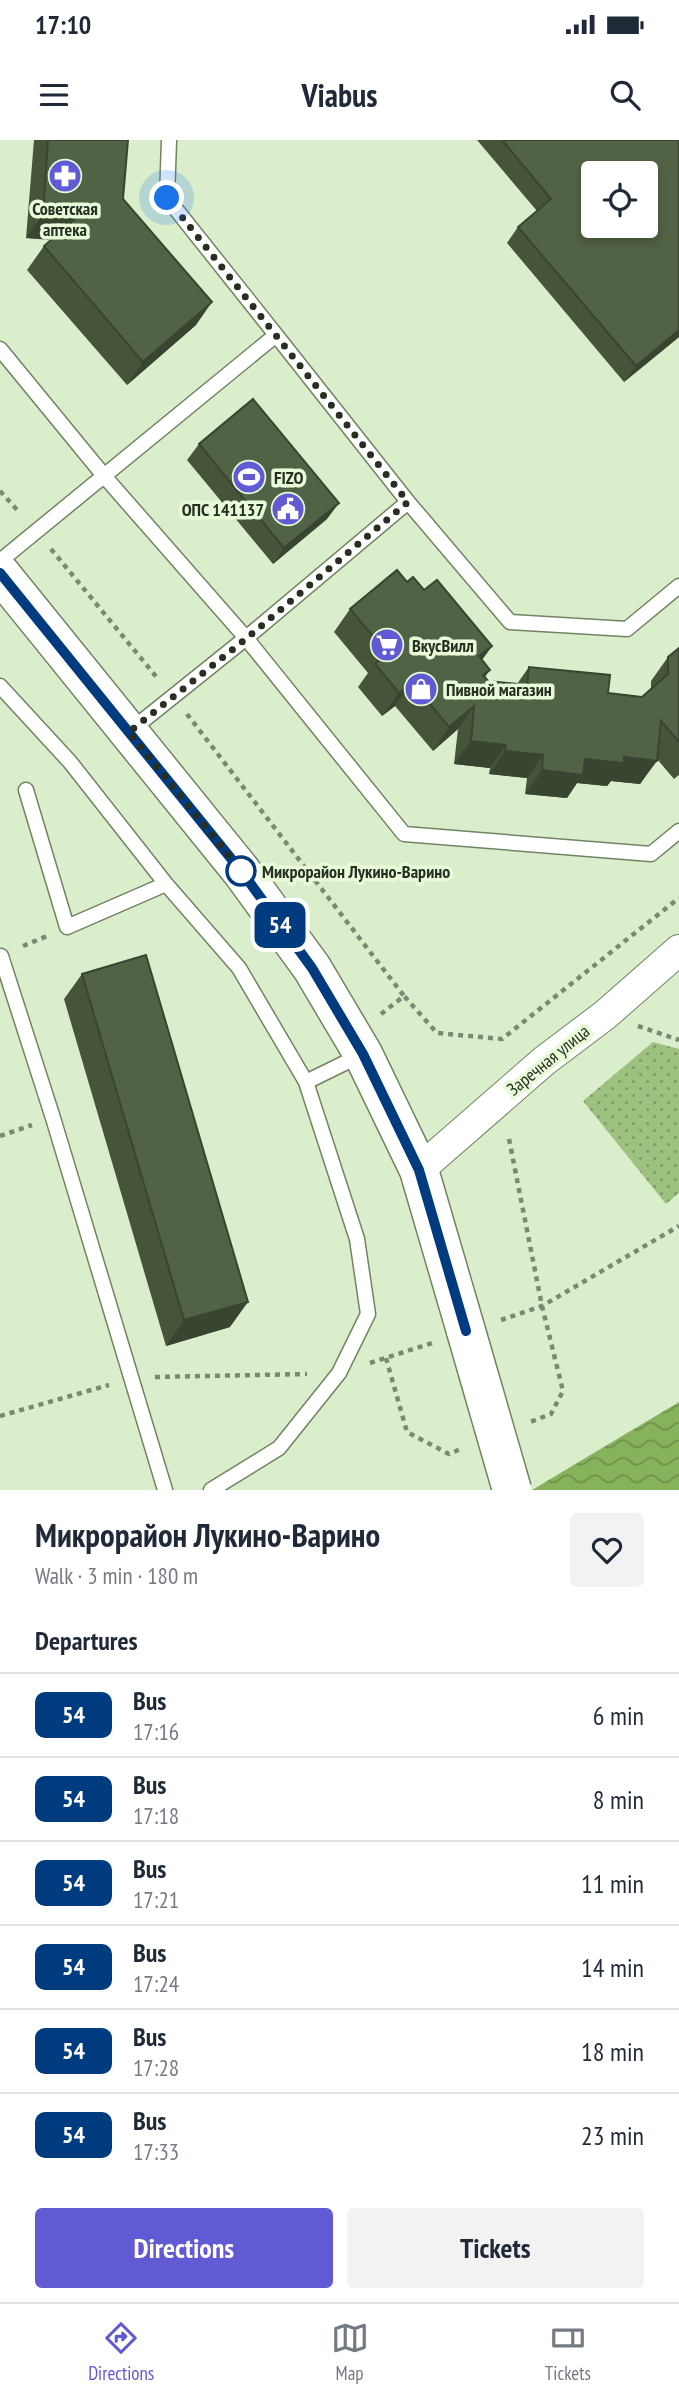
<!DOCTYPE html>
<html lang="en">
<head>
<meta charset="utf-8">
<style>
	:root { --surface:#fff; --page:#f2f2f3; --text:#1f2937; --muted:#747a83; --line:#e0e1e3; --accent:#615ad3 }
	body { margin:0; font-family:"PT Sans Narrow",sans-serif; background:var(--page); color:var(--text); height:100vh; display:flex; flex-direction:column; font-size:26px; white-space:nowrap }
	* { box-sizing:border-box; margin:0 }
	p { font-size:23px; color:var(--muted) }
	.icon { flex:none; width:38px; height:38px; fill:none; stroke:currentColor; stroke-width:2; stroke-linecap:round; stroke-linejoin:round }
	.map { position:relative; height:1350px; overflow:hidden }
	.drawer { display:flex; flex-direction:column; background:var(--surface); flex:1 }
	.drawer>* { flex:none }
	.badge { padding:0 14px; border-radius:10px; font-size:24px; line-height:46px }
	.buttons { position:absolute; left:581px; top:21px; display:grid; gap:14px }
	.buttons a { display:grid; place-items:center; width:77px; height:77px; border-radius:7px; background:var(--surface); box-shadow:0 4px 10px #0003; font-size:35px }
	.you { position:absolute; width:35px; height:35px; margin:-18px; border:5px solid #fff; border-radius:50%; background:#1a73e8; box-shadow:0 0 0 10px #1a73e833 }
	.map>.badge { position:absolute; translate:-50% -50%; box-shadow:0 0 0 4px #fff }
	h2 { padding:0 35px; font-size:26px; line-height:63px }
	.round { display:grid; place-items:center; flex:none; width:74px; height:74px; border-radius:7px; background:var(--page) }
	.headline { display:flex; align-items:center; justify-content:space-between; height:119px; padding:0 35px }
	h1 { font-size:33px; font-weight:700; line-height:52px }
	.button { display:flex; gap:14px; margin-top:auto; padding:14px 35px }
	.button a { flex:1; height:80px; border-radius:7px; background:var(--accent); color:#fff; font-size:28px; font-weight:700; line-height:80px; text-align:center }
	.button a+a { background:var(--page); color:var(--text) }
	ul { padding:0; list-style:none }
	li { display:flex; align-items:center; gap:21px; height:84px; padding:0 35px; border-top:2px solid var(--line) }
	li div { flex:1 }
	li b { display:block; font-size:26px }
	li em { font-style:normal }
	li .badge { min-width:77px; font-weight:700; text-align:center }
	.status { display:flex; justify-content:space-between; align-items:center; height:49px; padding:0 35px; background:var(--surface); direction:ltr }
	.status svg { height:19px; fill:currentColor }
	header { display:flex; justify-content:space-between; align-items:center; height:91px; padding:0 35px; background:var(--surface); font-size:32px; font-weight:700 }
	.dock { display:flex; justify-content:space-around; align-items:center; height:98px; border-top:2px solid var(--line); background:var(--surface); font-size:19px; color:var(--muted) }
	.dock a { display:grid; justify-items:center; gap:4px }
	.dock .on { color:var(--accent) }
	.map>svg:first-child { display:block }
	.green { fill:url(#green-dots) }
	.water { fill:url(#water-waves) }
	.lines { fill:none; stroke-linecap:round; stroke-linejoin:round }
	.lane-casing { stroke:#728364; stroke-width:17 }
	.street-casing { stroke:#728364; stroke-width:32 }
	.secondary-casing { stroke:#728364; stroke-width:41 }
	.path { stroke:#7c8871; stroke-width:4.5; stroke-dasharray:5 5; stroke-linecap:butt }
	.lane { stroke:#fff; stroke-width:14 }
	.street { stroke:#fff; stroke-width:30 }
	.secondary { stroke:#fff; stroke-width:38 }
	.secondary-bridge-casing { stroke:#728364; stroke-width:41; stroke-linecap:butt }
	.secondary-bridge { stroke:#fff; stroke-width:38 }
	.wall { fill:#47543a }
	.shaded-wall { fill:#394530 }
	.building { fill:#526244; stroke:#394530; stroke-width:2; fill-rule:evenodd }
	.line-casing { stroke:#fff; stroke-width:16 }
	.line { stroke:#003b80; stroke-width:10 }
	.walk { stroke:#282f22; stroke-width:7; stroke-dasharray:0 12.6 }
	.stop-dot { fill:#fff; stroke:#003b80; stroke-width:3.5 }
	.labels { text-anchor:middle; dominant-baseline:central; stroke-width:7; stroke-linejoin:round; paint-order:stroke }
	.poi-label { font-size:18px; font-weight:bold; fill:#282f22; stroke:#e8fbd9; text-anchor:start }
	.stop-label { font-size:18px; font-weight:bold; fill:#282f22; stroke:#e8fbd9; text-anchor:start }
	.street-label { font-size:18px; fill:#282f22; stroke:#e8fbd9 }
</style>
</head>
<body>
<div class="status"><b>17:10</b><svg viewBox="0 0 49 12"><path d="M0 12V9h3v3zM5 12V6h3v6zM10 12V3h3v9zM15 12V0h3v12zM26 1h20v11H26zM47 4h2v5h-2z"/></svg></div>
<header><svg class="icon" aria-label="menu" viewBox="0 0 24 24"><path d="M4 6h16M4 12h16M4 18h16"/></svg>Viabus<svg class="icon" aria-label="search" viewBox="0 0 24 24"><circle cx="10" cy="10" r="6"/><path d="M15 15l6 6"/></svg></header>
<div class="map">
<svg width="679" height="1350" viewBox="0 0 679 1350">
	<defs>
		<pattern id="green-dots" width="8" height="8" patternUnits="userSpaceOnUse" patternTransform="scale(1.75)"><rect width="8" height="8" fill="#9dc17e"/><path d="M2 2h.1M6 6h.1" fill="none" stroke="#809d67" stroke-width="1.8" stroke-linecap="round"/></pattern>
		<pattern id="water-waves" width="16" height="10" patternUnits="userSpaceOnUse" patternTransform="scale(1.75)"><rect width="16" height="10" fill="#87b25c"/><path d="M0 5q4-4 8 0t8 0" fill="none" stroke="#6e914c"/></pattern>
	</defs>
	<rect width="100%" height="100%" fill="#dbeecc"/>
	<path class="green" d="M653,902L679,909V1053L666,1064L583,961Z"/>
	<path class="water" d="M679,1262V1350H532Z"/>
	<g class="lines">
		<defs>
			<path id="lane" d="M276,195L408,362
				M0,209L105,337L246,498L404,694L651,714L679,691
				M0,421L276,195L167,58L169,0
				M0,546L70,622L166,744L239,828L306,942
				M130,591L246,498L408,362L510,482L627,489L679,446
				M26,650L67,787L166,744
				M1,816L53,978L165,1350
				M211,1350L279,1308L339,1233L368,1174L357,1099L306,942L361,915"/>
			<path id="street" d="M419,1030L544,921L605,875L679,810"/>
			<path id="secondary" d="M0,433L242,732L312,828L363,914L419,1030L466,1191"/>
		</defs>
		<use href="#lane" class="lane-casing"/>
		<use href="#street" class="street-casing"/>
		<use href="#secondary" class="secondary-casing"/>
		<path class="path" d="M0,351L20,373
			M51,409L159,540
			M187,574L404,856
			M23,806L47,796
			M381,874L404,856L437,893L502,899L679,758
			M638,886L679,900
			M0,996L32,985
			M509,999L542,1166L563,1251L551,1274L530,1282
			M501,1180L542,1166L679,1086
			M386,1218L407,1292L449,1314L463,1308
			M370,1223L432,1203
			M155,1237L307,1234
			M0,1276L109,1245"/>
		<use href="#lane" class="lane"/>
		<use href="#street" class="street"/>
		<use href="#secondary" class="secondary"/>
		<defs>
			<path id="secondary-bridge" d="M466,1191L512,1350"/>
		</defs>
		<use href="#secondary-bridge" class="secondary-bridge-casing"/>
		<use href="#secondary-bridge" class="secondary-bridge"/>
	</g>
	<path class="wall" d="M34,0H128L123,59L196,185L127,245L27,130L44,106L51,100L26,98Z
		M477,0H679V197L624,242L507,103L518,87L537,71Z
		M199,304L327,379L273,424L187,320Z
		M407,442L424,450L492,506L482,520L490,530L485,537L488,541L517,544L529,527L608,553L642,557L651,548V541L668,517L679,508V635L674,639L657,619L640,644L611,641L607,646L577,643L567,658L525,654L527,638L489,634L490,628L454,624L458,589L433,611L395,566L382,576L358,547L368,533L334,492L350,469Z
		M82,834L230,1187L166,1206L64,859Z"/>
	<path class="shaded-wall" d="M43,74L77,77L61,100L26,98Z
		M212,162L196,185L127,245L143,222Z
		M679,190V197L624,242L636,226Z
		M339,363L327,379L273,424L284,408Z
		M492,506L475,529L479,516Z
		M412,542L395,566L382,576L399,553Z
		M474,566L458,589L433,611L449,587Z
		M471,601L506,605L490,628L454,624Z
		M505,611L543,615L527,638L489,634Z
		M624,617L657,621L640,644L611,641L607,646L577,643L567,658L525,654L542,630L585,619Z
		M248,1162L230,1187L166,1206L184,1180Z"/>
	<path class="building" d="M48,0H128L123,59L212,162L143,222L44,106L77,77L43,74Z
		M502,0H679V190L636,226L518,87L551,59ZM593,33H646V86H593Z
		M253,259L339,363L284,408L199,304Z
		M397,430L407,442L413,437L424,450L437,440L492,506L479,516L490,530L483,535L488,541L527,545L529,527L610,535L608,553L642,557L668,534V517L679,508V602L661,581L657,621L624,617V623L585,619L583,635L542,630L543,615L505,611L506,605L471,601L474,566L449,587L412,542L399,553L375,524L387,513L350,469Z
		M146,815L248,1162L184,1180L82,834Z"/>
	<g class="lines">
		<defs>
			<path id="line" d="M0,433L242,732L312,828L363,914L419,1030L466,1191"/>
		</defs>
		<use href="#line" class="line-casing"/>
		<use href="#line" class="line"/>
		<path class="walk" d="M167,58L408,362L247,498L129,592L242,732L241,731"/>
	</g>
	<defs>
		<symbol id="pharmacy-disc" viewBox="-11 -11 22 22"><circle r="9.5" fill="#615ad3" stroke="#e8fbd9"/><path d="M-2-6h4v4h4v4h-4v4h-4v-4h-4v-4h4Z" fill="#fff"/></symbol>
		<symbol id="stadium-disc" viewBox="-11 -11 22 22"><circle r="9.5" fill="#615ad3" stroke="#e8fbd9"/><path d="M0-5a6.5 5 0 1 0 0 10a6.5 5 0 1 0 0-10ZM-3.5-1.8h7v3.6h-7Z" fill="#fff"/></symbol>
		<symbol id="civic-disc" viewBox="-11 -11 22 22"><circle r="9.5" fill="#615ad3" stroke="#e8fbd9"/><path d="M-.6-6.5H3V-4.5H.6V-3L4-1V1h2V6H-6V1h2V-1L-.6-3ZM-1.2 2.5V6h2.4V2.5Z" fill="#fff"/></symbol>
		<symbol id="supermarket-disc" viewBox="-11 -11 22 22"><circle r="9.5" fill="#615ad3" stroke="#e8fbd9"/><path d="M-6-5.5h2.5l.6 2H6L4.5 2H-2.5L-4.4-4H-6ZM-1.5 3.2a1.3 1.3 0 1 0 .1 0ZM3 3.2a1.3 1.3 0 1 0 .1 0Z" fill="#fff"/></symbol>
		<symbol id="shop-disc" viewBox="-11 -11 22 22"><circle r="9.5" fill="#615ad3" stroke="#e8fbd9"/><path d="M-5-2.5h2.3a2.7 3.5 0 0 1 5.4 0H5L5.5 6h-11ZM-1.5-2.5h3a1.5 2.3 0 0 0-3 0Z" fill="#fff"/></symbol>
	</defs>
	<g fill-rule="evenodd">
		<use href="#pharmacy-disc" x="46" y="17" width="38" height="38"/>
		<use href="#stadium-disc" x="230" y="318" width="38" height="38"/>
		<use href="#civic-disc" x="269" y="350" width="38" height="38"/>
		<use href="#supermarket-disc" x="368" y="486" width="38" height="38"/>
		<use href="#shop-disc" x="402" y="530" width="38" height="38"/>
	</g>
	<circle class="stop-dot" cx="241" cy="731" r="14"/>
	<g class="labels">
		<g class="poi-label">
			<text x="65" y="68" text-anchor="middle">Советская<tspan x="65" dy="21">аптека</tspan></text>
			<text x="274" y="337">FIZO</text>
			<text x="264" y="369" text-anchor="end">ОПС 141137</text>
			<text x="412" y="505">ВкусВилл</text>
			<text x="446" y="549">Пивной магазин</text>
		</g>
		<g class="stop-label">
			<text x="262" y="731">Микрорайон Лукино-Варино</text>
		</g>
		<g class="street-label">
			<text transform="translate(548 920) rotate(-39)">Заречная улица</text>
		</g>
	</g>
</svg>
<div class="buttons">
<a><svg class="icon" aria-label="locate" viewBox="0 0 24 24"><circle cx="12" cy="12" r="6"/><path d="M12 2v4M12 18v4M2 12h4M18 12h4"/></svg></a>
</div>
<div class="you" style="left:167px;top:58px"></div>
<b class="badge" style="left:280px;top:785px;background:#003b80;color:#fff">54</b>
</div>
<section class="drawer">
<div class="headline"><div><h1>Микрорайон Лукино-Варино</h1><p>Walk · 3 min · 180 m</p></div><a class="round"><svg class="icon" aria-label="heart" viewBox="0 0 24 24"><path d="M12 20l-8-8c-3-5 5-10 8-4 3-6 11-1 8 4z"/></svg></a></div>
<h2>Departures</h2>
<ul>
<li><span class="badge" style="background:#003b80;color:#fff">54</span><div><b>Bus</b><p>17:16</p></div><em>6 min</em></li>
<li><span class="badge" style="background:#003b80;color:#fff">54</span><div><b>Bus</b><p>17:18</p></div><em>8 min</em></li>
<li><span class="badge" style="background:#003b80;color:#fff">54</span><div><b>Bus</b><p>17:21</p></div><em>11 min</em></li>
<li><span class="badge" style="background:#003b80;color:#fff">54</span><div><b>Bus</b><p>17:24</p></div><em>14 min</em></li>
<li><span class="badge" style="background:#003b80;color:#fff">54</span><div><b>Bus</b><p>17:28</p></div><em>18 min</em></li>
<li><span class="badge" style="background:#003b80;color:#fff">54</span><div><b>Bus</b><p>17:33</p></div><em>23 min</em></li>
</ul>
<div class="button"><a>Directions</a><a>Tickets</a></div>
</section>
<nav class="dock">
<a class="on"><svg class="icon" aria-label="directions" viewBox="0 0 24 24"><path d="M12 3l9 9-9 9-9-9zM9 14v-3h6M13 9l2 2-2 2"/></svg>Directions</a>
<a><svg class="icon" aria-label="map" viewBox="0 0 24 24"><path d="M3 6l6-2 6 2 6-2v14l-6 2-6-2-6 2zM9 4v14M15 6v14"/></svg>Map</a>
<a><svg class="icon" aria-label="tickets" viewBox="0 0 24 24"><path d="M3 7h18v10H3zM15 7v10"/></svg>Tickets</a>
</nav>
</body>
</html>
